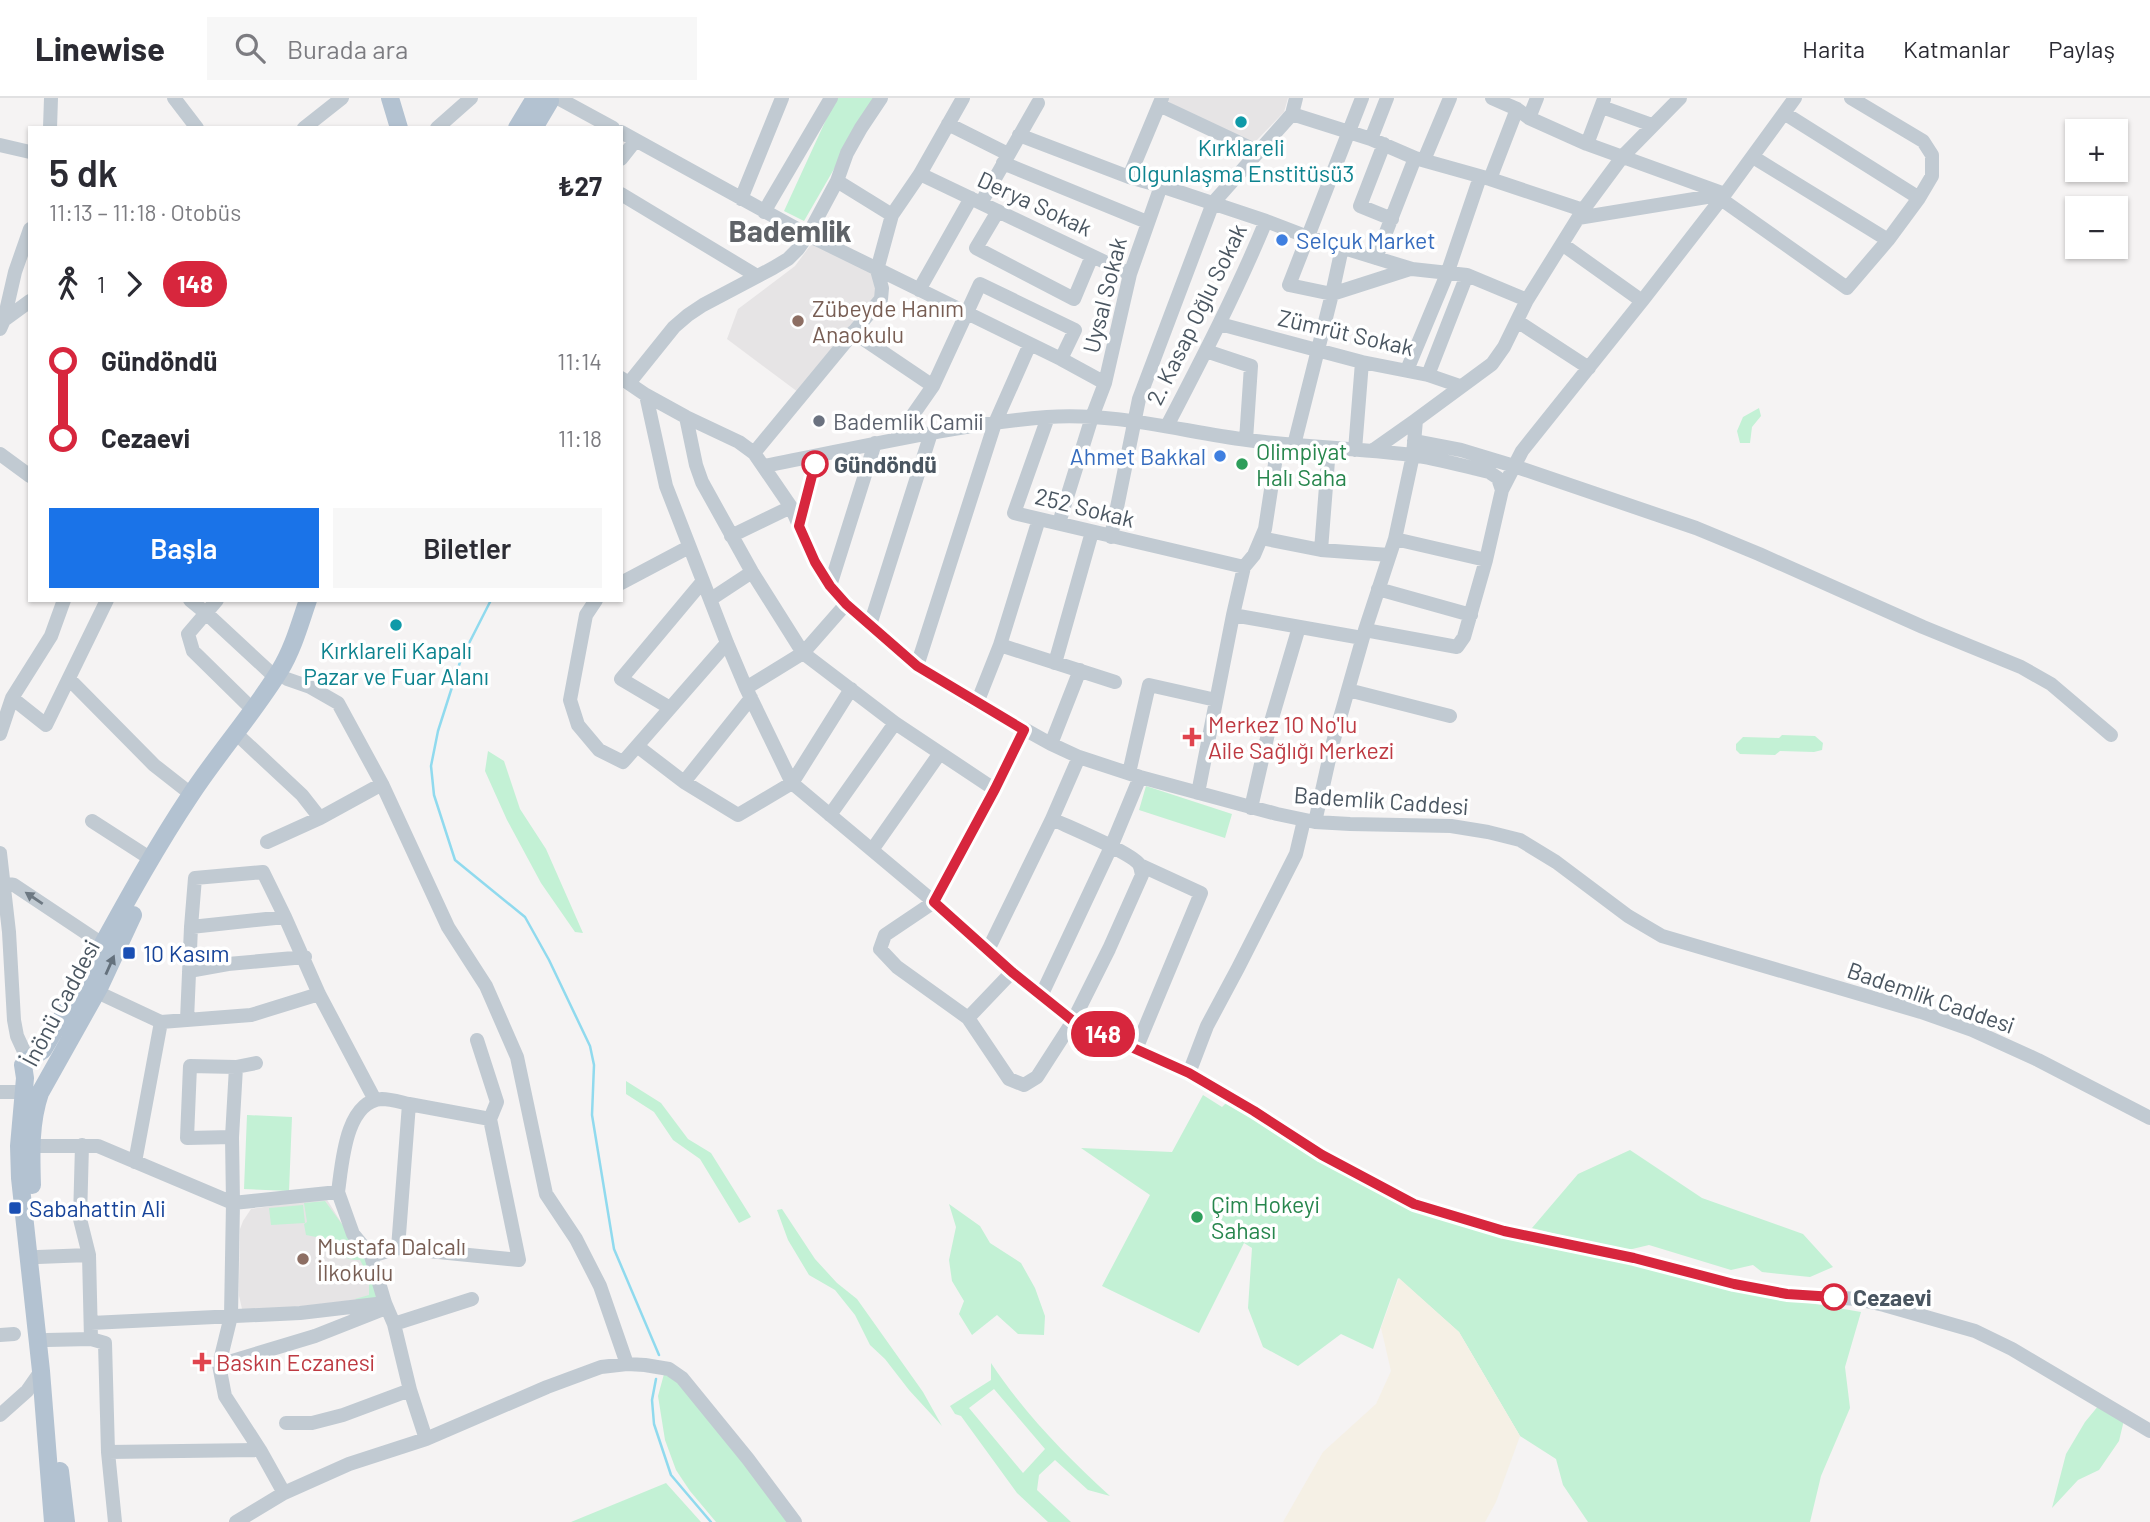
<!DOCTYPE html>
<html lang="tr">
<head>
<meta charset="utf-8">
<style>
	:root { --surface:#fff; --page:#f7f7f7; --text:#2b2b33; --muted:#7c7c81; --line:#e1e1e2; --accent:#1a73e8 }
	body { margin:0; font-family:Barlow,sans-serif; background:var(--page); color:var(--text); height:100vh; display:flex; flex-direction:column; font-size:26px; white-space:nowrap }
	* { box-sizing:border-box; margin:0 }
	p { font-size:23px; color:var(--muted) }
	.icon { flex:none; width:38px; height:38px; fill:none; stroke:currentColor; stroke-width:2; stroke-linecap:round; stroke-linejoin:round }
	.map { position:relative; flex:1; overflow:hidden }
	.drawer { position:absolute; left:28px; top:28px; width:595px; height:476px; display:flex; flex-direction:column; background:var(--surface); border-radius:0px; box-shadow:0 2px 5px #0004 }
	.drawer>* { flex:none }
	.badge { padding:0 14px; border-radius:23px; font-size:24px; line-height:46px }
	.controls { position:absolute; left:2065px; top:21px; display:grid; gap:14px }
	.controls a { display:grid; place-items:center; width:63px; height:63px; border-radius:0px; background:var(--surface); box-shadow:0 2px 5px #0004; font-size:35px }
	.map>.badge { position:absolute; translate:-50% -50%; box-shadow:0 0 0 4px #fff }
	.legs { display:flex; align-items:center; gap:10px; height:77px; padding:0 21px; font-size:23px }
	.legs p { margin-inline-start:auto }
	.summary { display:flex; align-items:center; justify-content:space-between; height:119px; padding:0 21px }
	h1 { font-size:38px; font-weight:600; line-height:52px }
	.primary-button { display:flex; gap:14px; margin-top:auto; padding:14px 21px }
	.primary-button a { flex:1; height:80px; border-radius:0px; background:var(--accent); color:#fff; font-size:28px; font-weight:600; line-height:80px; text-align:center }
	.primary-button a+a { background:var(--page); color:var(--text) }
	ul { padding:0 21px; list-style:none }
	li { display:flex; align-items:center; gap:24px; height:77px; font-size:26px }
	li i { display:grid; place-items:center; width:10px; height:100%; margin:0 9px; background:currentColor }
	li i::after { content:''; width:18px; height:18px; margin:-9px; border:5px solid; border-radius:50%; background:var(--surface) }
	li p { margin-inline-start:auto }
	li:first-child i { background:linear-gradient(#0000 50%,currentColor 0) }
	li:last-child i { background:linear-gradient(currentColor 50%,#0000 0) }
	header { display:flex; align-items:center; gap:42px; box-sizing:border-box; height:98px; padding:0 35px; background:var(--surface); border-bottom:2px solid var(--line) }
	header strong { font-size:33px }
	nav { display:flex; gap:38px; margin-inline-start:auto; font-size:24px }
	.search { width:490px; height:63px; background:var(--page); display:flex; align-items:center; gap:18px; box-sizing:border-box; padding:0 24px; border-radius:0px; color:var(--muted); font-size:26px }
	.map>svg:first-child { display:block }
	.education { fill:#e6e4e5 }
	.green { fill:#c3f1d5; fill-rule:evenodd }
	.sand { fill:#f5f0e5 }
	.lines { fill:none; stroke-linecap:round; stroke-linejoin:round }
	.stream { stroke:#90daee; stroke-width:2.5 }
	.minor { stroke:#c1cad2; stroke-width:14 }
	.major { stroke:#b3c2d1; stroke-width:18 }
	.oneway { fill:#6e7983 }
	.oneway2 { fill:#64717d }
	.line-1-casing { stroke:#fff; stroke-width:16 }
	.line-1 { stroke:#d7263d; stroke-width:10 }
	.culture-dot { fill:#0f9aa8; stroke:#fff; stroke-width:2.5 }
	.shop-dot { fill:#3f7fe0; stroke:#fff; stroke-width:2.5 }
	.education-dot { fill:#8d6e63; stroke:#fff; stroke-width:2.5 }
	.worship-dot { fill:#6b7280; stroke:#fff; stroke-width:2.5 }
	.stop-1-dot { fill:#fff; stroke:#d7263d; stroke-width:3.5 }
	.leisure-dot { fill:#2e9e5b; stroke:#fff; stroke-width:2.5 }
	.health-dot { fill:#e0444e; stroke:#fff; stroke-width:2.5 }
	.transit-dot { fill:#1a4fb4; stroke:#fff; stroke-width:2.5 }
	.labels { text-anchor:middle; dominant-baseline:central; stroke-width:7; stroke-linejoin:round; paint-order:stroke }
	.culture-label { font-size:23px; fill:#0d838f; stroke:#fff }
	.street-label { font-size:23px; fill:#4a5661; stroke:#fff }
	.shop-label { font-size:23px; fill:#366cbe; stroke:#fff; text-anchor:start }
	.education-label { font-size:23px; fill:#785e54; stroke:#fff; text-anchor:start }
	.worship-label { font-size:23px; fill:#5b616d; stroke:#fff; text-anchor:start }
	.leisure-label { font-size:23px; fill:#27864d; stroke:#fff; text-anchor:start }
	.stop-label { font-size:23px; font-weight:bold; fill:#4a5661; stroke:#fff; text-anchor:start }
	.health-label { font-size:23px; fill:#be3a42; stroke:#fff; text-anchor:start }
	.transit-label { font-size:23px; fill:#164399; stroke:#fff; text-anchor:start }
	.district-label { font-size:30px; font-weight:bold; fill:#5f6368; stroke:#fff }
</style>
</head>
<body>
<header>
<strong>Linewise</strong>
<div class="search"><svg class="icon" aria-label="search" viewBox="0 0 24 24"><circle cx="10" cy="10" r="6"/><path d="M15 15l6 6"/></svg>Burada ara</div>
<nav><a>Harita</a><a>Katmanlar</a><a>Paylaş</a></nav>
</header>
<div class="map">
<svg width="2150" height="1424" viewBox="0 0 2150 1424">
	<rect width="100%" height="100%" fill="#f5f3f3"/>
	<path class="education" d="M1162,0H1288L1284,14L1256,43L1243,46Z
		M815,141L877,172L882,190L802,297L727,241L738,211L795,168Z
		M326,1100L344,1129L363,1150L380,1199L243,1215L239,1198V1182L240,1131L243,1123L251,1111Z"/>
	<path class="green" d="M836,0H875L804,123L784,113Z
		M1759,310L1761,318L1752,329L1750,345H1740L1737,333L1743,319Z
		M1782,637L1815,638L1823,645L1822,652L1814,654L1780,653L1775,657L1740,656L1736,652V646L1743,639L1779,640Z
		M488,653L504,663L520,711L546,751L583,835L575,834L541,785L507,722L485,673Z
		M1146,688L1232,716L1225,740L1139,712Z
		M626,983L661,1005L688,1041L711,1055L751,1119L739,1125L700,1061L673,1042L654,1014L626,996Z
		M1203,997L1222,1009L1227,1004L1333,1070L1538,1144L1752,1195L1861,1214L1845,1269L1850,1310L1821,1378L1810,1424H1588L1563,1387L1556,1361L1520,1338L1459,1234L1398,1180L1373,1251L1341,1236L1298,1268L1263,1249L1248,1210L1252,1150L1244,1145L1199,1235L1102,1188L1150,1097L1081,1050L1172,1054Z
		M247,1017L292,1019L289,1093L244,1091Z
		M1630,1052L1702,1100L1803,1136L1833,1169L1810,1179L1762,1174L1753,1167L1731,1172L1649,1147L1624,1153L1532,1130L1578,1076Z
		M325,1103L358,1148L376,1181L378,1204L356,1202L355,1201L369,1197V1179L360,1162C348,1163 338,1155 326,1154V1141L306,1137L304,1126L307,1124L304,1105Z
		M949,1106L980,1128L990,1145L1021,1165L1035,1190L1045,1218L1044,1237L1018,1236L997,1217L972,1237L959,1216L964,1203L952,1183L949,1162L956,1129Z
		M303,1107L305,1125L271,1127L269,1110Z
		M782,1111L815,1161L837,1185L857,1201L923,1294L942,1328L909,1292L885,1261L870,1247L855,1217L835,1192L809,1177L788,1142L777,1112Z
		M991,1265C1024,1315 1066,1358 1110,1398L1088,1392L1055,1362L1039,1377L1037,1392L1071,1424H1048L1017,1395L961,1318L955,1316L950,1308L991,1282ZM994,1291L1045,1351L1023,1375L969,1310Z
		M664,1276L677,1282L790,1424H716L690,1393L676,1372L665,1342L658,1298Z
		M2099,1307L2124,1322L2119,1343L2099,1372L2078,1382L2052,1410L2066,1356L2085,1324Z
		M666,1385L701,1424H571Z"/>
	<path class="sand" d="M1399,1180L1459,1234L1520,1338L1496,1404L1485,1424H1283L1323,1354L1376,1306L1391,1273L1381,1230Z"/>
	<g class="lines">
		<path class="stream" d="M491,502L461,561L438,633L431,668L434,697L455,762L525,819L549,862L590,948L594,967L592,1017L614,1151L659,1257
			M656,1281L652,1302L654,1326L671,1377L711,1424"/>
		<path class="minor" d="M174,0L197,30
			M558,0L613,30
			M1362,0L1289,187L1332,196L1410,171
			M1492,0L1517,11L1529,20L1587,46L1725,96L1642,203L1562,146
			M1159,7L1259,54
			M1602,9L1652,27
			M1784,15L1919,100
			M1292,16L1371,41L1415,60L1490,81L1583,112
			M1529,20L1537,0
			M948,26L1008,56
			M50,30L51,0
			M304,30L342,0
			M437,30L471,0
			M621,34L808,137L1061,261L1105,285
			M1019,37L1129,79L1161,88L1266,123L1308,139L1412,171L1467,177L1527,202
			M1371,41L1387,0
			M1384,46L1360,108L1392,121
			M1587,46L1604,1
			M0,47L30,54
			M1753,59L1888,142L1919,100L1932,78V57L1923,43L1851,0
			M621,61L636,42
			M1424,62L1450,0
			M1003,65L1147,124
			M920,76L1130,176
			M1129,79L1162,0
			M1490,81L1517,11
			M837,83L892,117
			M621,96L757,178
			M741,101L782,0
			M1721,101L1847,190L1888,142
			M981,105L1038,5
			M998,113L976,150L1074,201L1092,158
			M764,114L831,0
			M1578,120L1725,96L1795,0
			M1376,160L1415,60
			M877,172L892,117L920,76L963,0
			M919,192L971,100
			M4,222L30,203
			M1517,223L1589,270
			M1220,226L1362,264L1428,277L1460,288
			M0,231L4,222L15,174L30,131
			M853,234L933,288
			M1206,253L1251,268L1246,342
			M1407,272L1447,176L1480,79
			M1428,277L1467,177
			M621,280L646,297L686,319L739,344L754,355L791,409L815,464L830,488L846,506L917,568L977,605L1051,646L1079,659L1140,679L1277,716L1315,724L1350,726L1451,728L1488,734L1520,742L1556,764L1628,818L1662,838L1921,914L1972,932L2038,962L2150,1020
			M629,285L674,229L688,217L703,207L773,170L788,161L798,151L808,137L837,83L847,55L861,30L881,0
			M646,297L666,388L727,545L746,590L792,685L934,804L1012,874L1073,923L1189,975L1254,1013L1322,1057L1414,1106L1504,1133L1634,1160L1734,1186L1787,1196L1857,1201L1884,1207L1975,1233L2012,1251L2150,1333
			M686,319L696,367L702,384L752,474L803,555L895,625L994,691
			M1048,319L1014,415L1244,469
			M1167,328C1202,261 1237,193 1266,123
			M896,341L933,288L980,186L1075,232L1061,261
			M1414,343L1461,352L1514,368L1696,430L1759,456L1923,529L2021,569L2051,586L2111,637
			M1294,347L1332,196L1342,150
			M1355,352L1362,264
			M1372,353L1416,322
			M754,355L881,201L882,190L877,172
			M0,356L30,378
			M764,368C858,350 951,327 1047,319C1114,314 1180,333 1247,342C1301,349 1356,350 1411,357C1437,360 1463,368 1489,374L1498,380L1502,392L1486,462
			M1502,392L1522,353L1642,203
			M1059,425L1092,319L1105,285L1130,176L1161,88
			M799,428L817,358
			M731,438L791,409
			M1111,439L1139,301L1213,105L1292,16L1296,0
			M1261,440L1321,452L1389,457
			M1321,452L1329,350
			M621,485L689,449
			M830,488L875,345
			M1378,491L1471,517
			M711,501L752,474
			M190,502L206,515L217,502
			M596,502L586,517L570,602L578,627L599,652L623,664L727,545
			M1233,517L1362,540
			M870,527L931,335
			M1365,532L1457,549L1464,539L1486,462L1395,441
			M1000,547L1115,584
			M1055,565L1092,434
			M917,568L995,325L1030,246
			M287,581L310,589L338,605L382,686L448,829L486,888L517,959L546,1096L576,1141L600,1188L627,1266
			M70,582L154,667L191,696
			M746,590L803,555L846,506
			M1348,592L1450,618
			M12,600L46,627L107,502
			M977,605L1000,547L1039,421
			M670,610L621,581L703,483
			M252,611L193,553L188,536L206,515L275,579
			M1024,632L994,691L934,804L885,837L880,851L897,869L968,920L1009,981L1024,987L1037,979L1073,923L1109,851L1142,777C1141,773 1141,770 1139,766C1130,754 1069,729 1052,721
			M0,636L12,600L51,538L64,502
			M242,641L302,697L320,720
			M1051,646L1080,572
			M637,648L684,684L738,717L792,685L851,591
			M1129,675L1149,587L1216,602
			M684,684L751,600
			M1198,695L1233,517L1244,469L1254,457L1265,431L1278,346
			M1251,710L1270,627L1299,529
			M830,717L895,625
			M92,723L151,761
			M1315,724L1332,648L1365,532L1395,441L1413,357L1416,322L1492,266L1504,249L1527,202L1583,112L1623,58L1680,0
			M267,744L320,720L382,686
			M872,752L940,655
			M0,755L9,834L14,922L17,938L28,962
			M3,785L14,787L104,847
			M191,829L285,819L319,896L375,1002
			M988,852L1052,721L1079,659
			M189,873L228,866L305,859
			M97,894L161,924L251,917L319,896
			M1041,898L1111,749L1140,679
			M968,920L1012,874
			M187,922L191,829L195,780L263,774L285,819
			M477,942L497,1004L490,1021
			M1136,951L1201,795L1140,767
			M236,969L232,1039L233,1105L338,1094L353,1136L371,1158L385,1205L394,1226L410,1292L426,1341
			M1189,975L1207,928L1238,870L1296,756L1304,722
			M0,994H23
			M232,1039L187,1040L190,968L236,969L256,965
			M82,1047L80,1121L89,1157L91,1241L105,1245L108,1354L115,1424
			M24,1048H98L233,1105L231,1218L219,1267L225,1298L260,1352L284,1395
			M135,1064L161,924
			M338,1094C342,1067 345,1003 382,1001C390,1001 400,1004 409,1006L398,1150
			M371,1158L398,1150L519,1162L490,1021L409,1006
			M38,1159L89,1157
			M91,1225L300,1215L385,1205
			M394,1226L472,1201
			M0,1237L14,1236
			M47,1242L91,1241
			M219,1267L315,1238L386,1210
			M0,1317L27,1293L41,1273
			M286,1325H312L343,1317L410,1292
			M108,1354L260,1352
			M236,1424L284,1395L349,1366L426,1341L547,1289L601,1269L627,1266L645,1267L669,1271L682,1280L748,1361L795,1424"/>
		<path class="major" d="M390,0L399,30
			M517,30L535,0
			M534,30L550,3
			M32,1087C31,1056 30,1024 40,995L100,888L133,817
			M60,1373L66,1424
			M53,1424L41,1273L20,1080L19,1048L25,980L23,967L28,962L43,952C93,868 136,779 190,698C218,655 253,616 280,572C293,551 300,525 308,502"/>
	</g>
	<defs><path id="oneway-solid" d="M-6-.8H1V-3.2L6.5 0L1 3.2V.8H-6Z" transform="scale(1.75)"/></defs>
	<use class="oneway" href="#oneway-solid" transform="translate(34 800) rotate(-146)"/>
	<use class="oneway2" href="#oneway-solid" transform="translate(110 867) rotate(-66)"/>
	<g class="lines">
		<defs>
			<path id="line-1" d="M815,366L799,428L815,464L830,488L846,506L917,568L1024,632L995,691L934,804L1012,874L1073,923L1189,975L1254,1013L1322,1057L1414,1106L1504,1133L1634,1160L1734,1186L1787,1196L1834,1199"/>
		</defs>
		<use href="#line-1" class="line-1-casing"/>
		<use href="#line-1" class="line-1"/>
	</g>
	<g class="culture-dot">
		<circle cx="1241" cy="24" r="7"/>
		<circle cx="396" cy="527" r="7"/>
	</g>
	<g class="shop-dot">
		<circle cx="1282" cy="142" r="7"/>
		<circle cx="1220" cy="358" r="7"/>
	</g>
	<g class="education-dot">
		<circle cx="798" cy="223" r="7"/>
		<circle cx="303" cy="1161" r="7"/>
	</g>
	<circle class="worship-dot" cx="819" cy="323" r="7"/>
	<g class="stop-1-dot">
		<circle cx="815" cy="366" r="12"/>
		<circle cx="1834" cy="1199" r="12"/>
	</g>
	<g class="leisure-dot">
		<circle cx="1242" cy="366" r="7"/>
		<circle cx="1197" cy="1119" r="7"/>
	</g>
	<g class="health-dot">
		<path d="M1188.5 628.5h7v7h7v7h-7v7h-7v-7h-7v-7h7z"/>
		<path d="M198.5 1253.5h7v7h7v7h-7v7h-7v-7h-7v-7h7z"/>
	</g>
	<g class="transit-dot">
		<rect x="122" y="848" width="14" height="14" rx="3.5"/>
		<rect x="8" y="1103" width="14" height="14" rx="3.5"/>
	</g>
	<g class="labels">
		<g class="culture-label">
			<text x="1241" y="49">Kırklareli<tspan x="1241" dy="26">Olgunlaşma Enstitüsü3</tspan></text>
			<text x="396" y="552">Kırklareli Kapalı<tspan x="396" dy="26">Pazar ve Fuar Alanı</tspan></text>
		</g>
		<g class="street-label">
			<text transform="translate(1035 105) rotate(25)">Derya Sokak</text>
			<text transform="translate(1104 197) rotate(-76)">Uysal Sokak</text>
			<text transform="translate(1196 216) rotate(-64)">2. Kasap Oğlu Sokak</text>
			<text transform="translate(1346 234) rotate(13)">Zümrüt Sokak</text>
			<text transform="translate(1085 409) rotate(14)">252 Sokak</text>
			<text transform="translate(1381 702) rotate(4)">Bademlik Caddesi</text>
			<text transform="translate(1931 899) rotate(19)">Bademlik Caddesi</text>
			<text transform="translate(60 905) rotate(-62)">İnönü Caddesi</text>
		</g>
		<g class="shop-label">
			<text x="1296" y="142">Selçuk Market</text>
			<text x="1206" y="358" text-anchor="end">Ahmet Bakkal</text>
		</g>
		<g class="education-label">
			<text x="812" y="210">Zübeyde Hanım<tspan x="812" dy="26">Anaokulu</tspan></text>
			<text x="317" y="1148">Mustafa Dalcalı<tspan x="317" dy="26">İlkokulu</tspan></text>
		</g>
		<g class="worship-label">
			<text x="833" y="323">Bademlik Camii</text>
		</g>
		<g class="leisure-label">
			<text x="1256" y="353">Olimpiyat<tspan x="1256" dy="26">Halı Saha</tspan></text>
			<text x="1211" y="1106">Çim Hokeyi<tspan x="1211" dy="26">Sahası</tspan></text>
		</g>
		<g class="stop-label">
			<text x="834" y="366">Gündöndü</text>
			<text x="1853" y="1199">Cezaevi</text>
		</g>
		<g class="health-label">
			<text x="1208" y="626">Merkez 10 No'lu<tspan x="1208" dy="26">Aile Sağlığı Merkezi</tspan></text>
			<text x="216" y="1264">Baskın Eczanesi</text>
		</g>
		<g class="transit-label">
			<text x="143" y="855">10 Kasım</text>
			<text x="29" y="1110">Sabahattin Ali</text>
		</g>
		<g class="district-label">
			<text x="790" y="132">Bademlik</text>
		</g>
	</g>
</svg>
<div class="controls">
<a>+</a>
<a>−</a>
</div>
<b class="badge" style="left:1103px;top:936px;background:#d7263d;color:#fff">148</b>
<section class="drawer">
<div class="summary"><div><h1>5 dk</h1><p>11:13 – 11:18 · Otobüs</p></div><b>₺27</b></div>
<div class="legs"><svg class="icon" aria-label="walk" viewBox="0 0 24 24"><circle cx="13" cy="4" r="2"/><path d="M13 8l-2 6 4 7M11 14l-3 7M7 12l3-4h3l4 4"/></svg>1<svg class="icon" aria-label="forward" viewBox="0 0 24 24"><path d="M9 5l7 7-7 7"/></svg><b class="badge" style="background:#d7263d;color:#fff">148</b></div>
<ul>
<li><i style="color:#d7263d"></i><b>Gündöndü</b><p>11:14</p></li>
<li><i style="color:#d7263d"></i><b>Cezaevi</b><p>11:18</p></li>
</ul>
<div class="primary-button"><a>Başla</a><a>Biletler</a></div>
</section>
</div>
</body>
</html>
